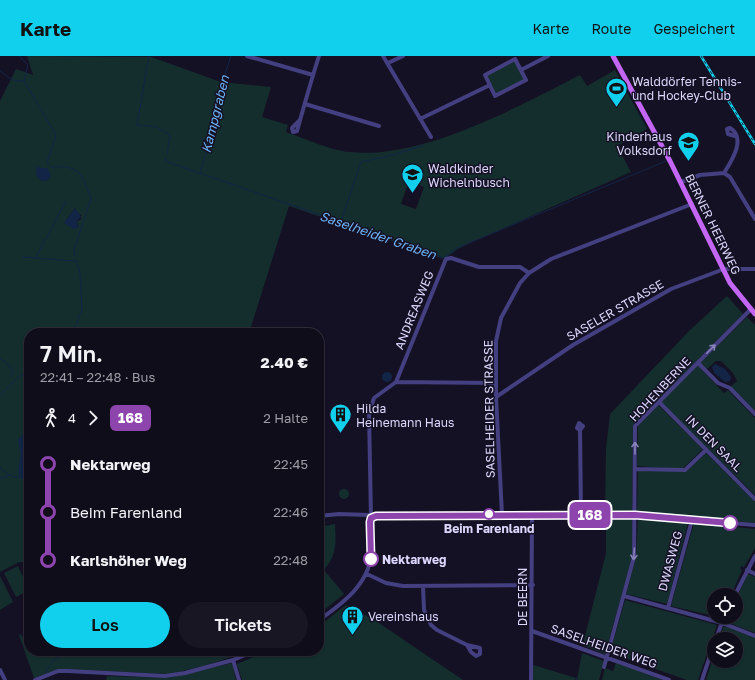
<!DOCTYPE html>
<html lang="de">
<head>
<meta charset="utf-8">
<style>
	:root { --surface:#100d1b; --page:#191624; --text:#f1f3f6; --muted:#9c9ca3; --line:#302d3a; --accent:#11d0ee }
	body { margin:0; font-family:"Golos Text",sans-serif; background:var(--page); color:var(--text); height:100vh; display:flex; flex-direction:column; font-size:15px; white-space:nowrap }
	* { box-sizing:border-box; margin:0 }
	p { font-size:13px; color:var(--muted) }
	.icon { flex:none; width:22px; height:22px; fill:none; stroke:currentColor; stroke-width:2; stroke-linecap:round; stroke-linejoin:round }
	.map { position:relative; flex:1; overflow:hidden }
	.panel { position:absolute; left:24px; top:272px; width:300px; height:328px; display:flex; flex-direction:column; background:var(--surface); border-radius:16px; box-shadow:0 1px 3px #0004,0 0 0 1px var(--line) }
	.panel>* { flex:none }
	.badge { padding:0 8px; border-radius:6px; font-size:14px; line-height:26px }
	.buttons { position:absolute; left:707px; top:532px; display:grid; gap:8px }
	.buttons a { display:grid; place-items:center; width:36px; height:36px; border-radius:50%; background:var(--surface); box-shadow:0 1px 3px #0004,0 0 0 1px var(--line); font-size:20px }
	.map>.badge { position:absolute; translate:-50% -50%; box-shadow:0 0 0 2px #fff }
	.legs { display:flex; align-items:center; gap:6px; height:44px; padding:0 16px; font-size:13px }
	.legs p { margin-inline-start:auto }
	.headline { display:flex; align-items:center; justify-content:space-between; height:68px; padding:0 16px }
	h1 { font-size:22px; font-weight:600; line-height:30px }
	.action { display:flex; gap:8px; margin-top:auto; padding:8px 16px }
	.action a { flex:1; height:46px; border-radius:24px; background:var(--accent); color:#111; font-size:16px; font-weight:600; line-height:46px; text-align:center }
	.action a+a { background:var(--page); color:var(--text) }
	ul { padding:0 16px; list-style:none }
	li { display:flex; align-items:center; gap:14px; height:48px; font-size:15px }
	li i { display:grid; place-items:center; width:6px; height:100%; margin:0 5px; background:currentColor }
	li i::after { content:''; width:10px; height:10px; margin:-5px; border:3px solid; border-radius:50%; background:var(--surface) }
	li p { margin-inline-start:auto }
	li:first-child i { background:linear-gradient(#0000 50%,currentColor 0) }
	li:last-child i { background:linear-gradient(currentColor 50%,#0000 0) }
	header { display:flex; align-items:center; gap:24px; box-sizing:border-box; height:56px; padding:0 20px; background:var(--accent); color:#111 }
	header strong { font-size:19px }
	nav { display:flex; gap:22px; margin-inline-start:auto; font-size:14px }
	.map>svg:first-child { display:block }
	.green { fill:#142e2e; fill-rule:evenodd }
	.water { fill:#122547 }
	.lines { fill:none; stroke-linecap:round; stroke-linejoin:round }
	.stream { stroke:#122547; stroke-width:1 }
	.minor { stroke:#443f80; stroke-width:4 }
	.major { stroke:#c366f4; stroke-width:5 }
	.rail-casing { stroke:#11d0ee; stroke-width:2.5 }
	.rail { stroke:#151124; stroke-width:1; stroke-dasharray:3; stroke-linecap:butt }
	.oneway { stroke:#8883b8 }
	.line-1-casing { stroke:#fff; stroke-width:9 }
	.line-1 { stroke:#8e44ad; stroke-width:6 }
	.stop-1-dot { fill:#fff; stroke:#8e44ad; stroke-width:2 }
	.labels { text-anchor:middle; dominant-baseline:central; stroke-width:3; stroke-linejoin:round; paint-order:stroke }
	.poi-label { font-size:12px; fill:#dcd7fc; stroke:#151124; text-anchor:start }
	.street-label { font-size:12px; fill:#dcd7fc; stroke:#151124 }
	.stop-label { font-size:12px; font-weight:bold; fill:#dcd7fc; stroke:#151124 }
	.water-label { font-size:13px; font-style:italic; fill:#6db1f4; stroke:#151124 }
</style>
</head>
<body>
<header>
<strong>Karte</strong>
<nav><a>Karte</a><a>Route</a><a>Gespeichert</a></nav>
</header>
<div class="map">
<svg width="755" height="624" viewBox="0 0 755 624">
	<rect width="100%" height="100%" fill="#151124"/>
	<path class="green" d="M27,0L151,1L221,26L271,31L262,61L288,69L286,76C303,82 333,95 349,96C422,104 517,51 580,19L587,30L615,14L647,73L617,90L631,116L470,187L458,193L444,203L289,150L249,277H29V506H19L0,516V45L16,13L33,19ZM409,125L424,131L416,153L401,148ZM75,152L77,157L81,159V163L76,166L79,170L66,164Z
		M515,4L525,24L496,39L485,19Z
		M727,240L743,258L633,369L632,456H605L606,393L610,358L689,275Z
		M747,261L755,269V355L731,330L737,325L733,317L721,305H716L707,313L700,307Z
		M697,309L724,337L728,334L755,362V439L661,346Z
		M658,349L703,393L682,413L637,410L638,370Z
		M706,397L755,446V467L637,455L638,415H687Z
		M339 438a5 5 0 1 1 10 0a5 5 0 1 1-10 0Z
		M631,461L632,464V502L605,598L584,590L583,588L606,497V462Z
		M638,462L688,467L667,548L626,538L636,501Z
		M694,467L755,473V492L744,511L741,510L740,513L742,514L731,539H714V560L671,550Z
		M335,468C336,488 337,498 324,514L344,538L319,558V471Z
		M18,510L29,534L16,541L4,517Z
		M748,518L755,521V577L726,566L727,561H736V543Z
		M0,520L13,546L0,554Z
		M625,544L717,569L698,624H687L610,597Z
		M346,549L376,565L463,624H242L237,608L268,595H319V570Z
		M724,570L755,582V624H706L714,599V605H736V583H719Z
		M29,577V595H249L207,609L171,618L60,613L34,622L19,579L21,578L22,581Z
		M582,597L604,605L599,624H577Z
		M232,607L236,624H106L107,620L168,622Z
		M616,607L662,624H602L605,612L613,615Z
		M533,609L576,622L575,624H533Z"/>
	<path class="water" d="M38,110L40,112H47L51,119L47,125H42L37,121L36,114Z
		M75,152L81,161L76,166L79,171L74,173L64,167Z
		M715,308L725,313L731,321L730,325L725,326L714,317L712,311Z
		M382 321a5 5 0 1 1 10 0a5 5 0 1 1-10 0Z
		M29,373V427C15,421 19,415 20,403C21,396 19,390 18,383Z"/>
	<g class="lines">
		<path class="stream" d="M19,0L28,9L24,24
			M149,0L137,69L157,71L170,79L167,98
			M0,15L12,24L24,25
			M24,25L56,79L47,106L52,112C56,110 57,111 61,111C82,110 84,126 91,142L74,194L75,200
			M166,101L165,105L444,202L457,192L666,105
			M200,117L226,28L224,21L231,0
			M55,165L66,145
			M341,166L361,106L389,100L424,89
			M23,201L76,205
			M36,201L55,166
			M73,277L82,253L80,217L76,203
			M0,302L9,309L13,316L11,321
			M0,339L17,322L29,315
			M0,412L9,419L20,422
			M0,423L9,419
			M45,617L53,605L68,595
			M576,624L577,621"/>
		<path class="minor" d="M247,0L313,19
			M383,0L431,81
			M515,3L526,24L495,40L485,19Z
			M388,7L403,0
			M521,14L548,0
			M305,48L379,70
			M420,63L490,29
			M300,64L292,72L293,76L297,75C304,50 311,25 319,0
			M724,117C731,106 747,82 730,72L727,73L728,78L735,80
			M681,126L700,119L724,117L730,121L755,163
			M698,307L718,327L730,332L755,358
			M396,326L446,203L451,202L479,211H520L529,217
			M496,341L573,289L671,233L724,213H755
			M659,346L755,443
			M580,374L577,372L579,367L583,370L580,374L581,459
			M635,413L685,414L706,394
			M502,459L496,341V285L501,262L520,227L529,217L551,203L692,148
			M319,460L339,458L370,459
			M371,462L376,460L635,459L755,469
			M747,514L755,518
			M367,518L386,527L403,530L533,529
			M423,530L424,554L431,569L437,574L467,589L480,592V598L476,600L471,596L467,589
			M735,539L755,500
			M624,540L722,567L755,580
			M668,552L692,464
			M319,564C345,546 373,525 372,489C372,481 367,469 371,462L369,357L374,342L396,326L496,327
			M532,575L669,624
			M716,583L724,561
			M233,604L239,624
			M604,611L634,501L635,370L751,253
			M0,614L5,624
			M35,624L58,615H68L165,620L185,617L233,604L255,595
			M531,624L532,459
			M702,624L714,588"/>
		<path class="major" d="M613,0L670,105L730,227L755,258"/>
		<defs>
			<path id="rail" d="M701,0L755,88"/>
		</defs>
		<use href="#rail" class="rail-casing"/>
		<use href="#rail" class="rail"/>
	</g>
	<defs><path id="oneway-shaft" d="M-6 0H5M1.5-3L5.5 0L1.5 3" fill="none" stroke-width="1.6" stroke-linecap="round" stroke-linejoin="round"/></defs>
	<g class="oneway">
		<use href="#oneway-shaft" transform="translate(711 293) rotate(-45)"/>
		<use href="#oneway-shaft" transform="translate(635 392) rotate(-90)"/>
		<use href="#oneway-shaft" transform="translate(634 498) rotate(94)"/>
	</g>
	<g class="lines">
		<defs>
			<path id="line-1" d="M371,503L370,466L371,462L376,460L635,459L730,467"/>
		</defs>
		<use href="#line-1" class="line-1-casing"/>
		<use href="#line-1" class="line-1"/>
	</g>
	<defs>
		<symbol id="stadium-pin" viewBox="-11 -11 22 30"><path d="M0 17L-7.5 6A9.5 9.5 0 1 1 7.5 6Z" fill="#11d0ee" stroke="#151124"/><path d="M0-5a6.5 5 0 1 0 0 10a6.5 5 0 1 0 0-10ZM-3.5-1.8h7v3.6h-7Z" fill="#111"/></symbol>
		<symbol id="school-pin" viewBox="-11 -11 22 30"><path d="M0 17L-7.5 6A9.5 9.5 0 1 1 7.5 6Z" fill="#11d0ee" stroke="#151124"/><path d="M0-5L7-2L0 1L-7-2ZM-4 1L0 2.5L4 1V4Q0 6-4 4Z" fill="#111"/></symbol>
		<symbol id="building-pin" viewBox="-11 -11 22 30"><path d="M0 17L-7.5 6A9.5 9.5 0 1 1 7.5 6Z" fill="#11d0ee" stroke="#151124"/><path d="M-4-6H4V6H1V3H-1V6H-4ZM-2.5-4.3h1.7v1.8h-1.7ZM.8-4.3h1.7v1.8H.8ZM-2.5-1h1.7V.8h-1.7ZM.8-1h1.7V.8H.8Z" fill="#111"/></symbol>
	</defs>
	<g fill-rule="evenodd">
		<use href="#stadium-pin" x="604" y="20" width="25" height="34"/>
		<use href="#school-pin" x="676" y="74" width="25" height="34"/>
		<use href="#school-pin" x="400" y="106" width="25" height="34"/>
		<use href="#building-pin" x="328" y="346" width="25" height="34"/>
		<use href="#building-pin" x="340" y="548" width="25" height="34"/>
	</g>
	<g class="stop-1-dot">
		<circle cx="489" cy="458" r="5"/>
		<circle cx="730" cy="467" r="7"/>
		<circle cx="371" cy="503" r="7"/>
	</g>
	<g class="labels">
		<g class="poi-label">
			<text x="632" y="25">Walddörfer Tennis-<tspan x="632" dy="14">und Hockey-Club</tspan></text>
			<text x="672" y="80" text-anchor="end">Kinderhaus<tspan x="672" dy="14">Volksdorf</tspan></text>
			<text x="428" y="112">Waldkinder<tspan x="428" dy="14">Wichelnbusch</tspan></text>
			<text x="356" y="352">Hilda<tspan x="356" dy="14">Heinemann Haus</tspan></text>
			<text x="368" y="560">Vereinshaus</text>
		</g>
		<g class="street-label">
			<text transform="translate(713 168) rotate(64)">BERNER HEERWEG</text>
			<text transform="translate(414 254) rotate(-68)">ANDREASWEG</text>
			<text transform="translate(615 254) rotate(-30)">SASELER STRASSE</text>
			<text transform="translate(660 333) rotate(-47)">HOHENBERNE</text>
			<text transform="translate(489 353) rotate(-91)">SASELHEIDER STRASSE</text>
			<text transform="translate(714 387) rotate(45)">IN DEN SAAL</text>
			<text transform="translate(670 505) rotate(-75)">DWASWEG</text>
			<text transform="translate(522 541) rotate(-90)">DE BEERN</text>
			<text transform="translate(604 590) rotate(19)">SASELHEIDER WEG</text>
		</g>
		<g class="stop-label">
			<text x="489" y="472">Beim Farenland</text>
			<text x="382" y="503" text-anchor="start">Nektarweg</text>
		</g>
		<g class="water-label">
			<text transform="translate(215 58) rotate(-76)">Kampgraben</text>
			<text transform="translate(378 179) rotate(19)">Saselheider Graben</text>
		</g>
	</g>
</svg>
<div class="buttons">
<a><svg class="icon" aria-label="locate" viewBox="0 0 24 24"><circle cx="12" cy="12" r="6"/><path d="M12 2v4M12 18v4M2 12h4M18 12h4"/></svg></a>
<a><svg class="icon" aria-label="layers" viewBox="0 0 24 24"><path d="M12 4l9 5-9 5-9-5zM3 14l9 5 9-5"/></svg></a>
</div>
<b class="badge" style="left:590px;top:459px;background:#8e44ad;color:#fff">168</b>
<section class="panel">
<div class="headline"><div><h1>7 Min.</h1><p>22:41 – 22:48 · Bus</p></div><b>2.40 €</b></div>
<div class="legs"><svg class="icon" aria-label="walk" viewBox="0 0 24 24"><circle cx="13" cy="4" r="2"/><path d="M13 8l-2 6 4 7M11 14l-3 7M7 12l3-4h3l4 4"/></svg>4<svg class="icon" aria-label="forward" viewBox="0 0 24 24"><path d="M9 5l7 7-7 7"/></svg><b class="badge" style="background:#8e44ad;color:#fff">168</b><p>2 Halte</p></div>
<ul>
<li><i style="color:#8e44ad"></i><b>Nektarweg</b><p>22:45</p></li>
<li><i style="color:#8e44ad"></i><span>Beim Farenland</span><p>22:46</p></li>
<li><i style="color:#8e44ad"></i><b>Karlshöher Weg</b><p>22:48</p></li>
</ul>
<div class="action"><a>Los</a><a>Tickets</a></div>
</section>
</div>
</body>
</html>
